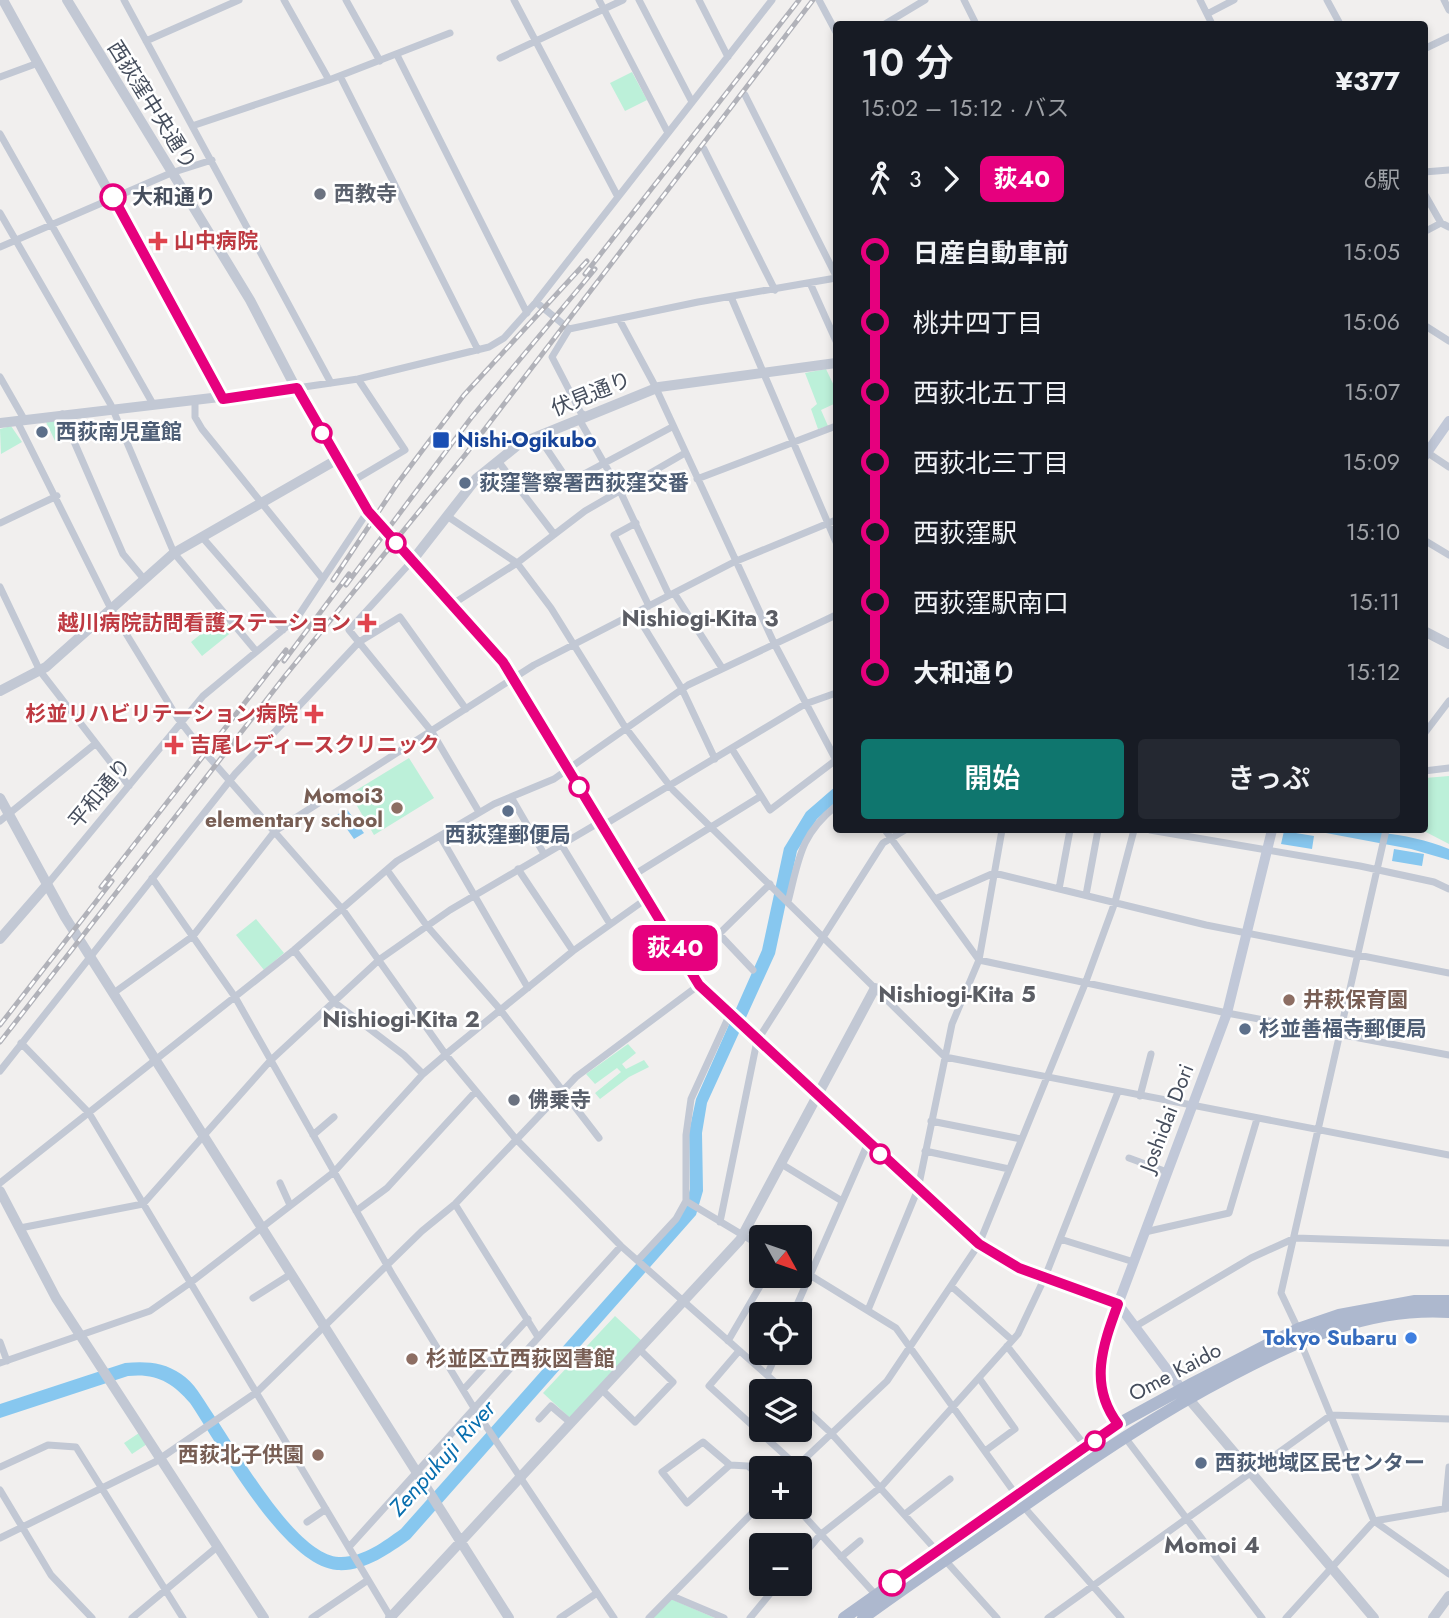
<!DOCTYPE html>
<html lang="ja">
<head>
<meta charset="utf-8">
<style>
	:root { --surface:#171b24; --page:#242831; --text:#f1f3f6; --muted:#9ea1a6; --accent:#0f766e }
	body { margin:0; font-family:Jost,"Noto Sans JP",sans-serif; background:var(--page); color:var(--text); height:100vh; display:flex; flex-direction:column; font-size:26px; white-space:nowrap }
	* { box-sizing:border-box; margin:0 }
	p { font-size:23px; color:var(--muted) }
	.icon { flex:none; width:38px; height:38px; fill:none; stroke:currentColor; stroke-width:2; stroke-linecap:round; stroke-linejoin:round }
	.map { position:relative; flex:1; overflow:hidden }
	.side { position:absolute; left:833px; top:21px; width:595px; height:812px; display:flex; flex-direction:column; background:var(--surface); border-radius:7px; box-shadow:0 4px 10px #0003 }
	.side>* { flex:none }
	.badge { padding:0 14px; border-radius:10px; font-size:24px; line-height:46px }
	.needle { width:46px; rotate:130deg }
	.buttons { position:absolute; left:749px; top:1225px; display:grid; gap:14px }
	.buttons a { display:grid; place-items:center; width:63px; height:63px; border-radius:7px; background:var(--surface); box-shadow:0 4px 10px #0003; font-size:35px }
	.map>.badge { position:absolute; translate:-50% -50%; box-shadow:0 0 0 4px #fff }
	.legs { display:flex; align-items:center; gap:10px; height:77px; padding:0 28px; font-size:23px }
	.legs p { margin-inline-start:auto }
	.overview { display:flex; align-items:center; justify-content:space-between; height:119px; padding:0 28px }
	h1 { font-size:38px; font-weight:600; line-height:52px }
	.cta { display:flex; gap:14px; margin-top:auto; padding:14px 28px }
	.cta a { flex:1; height:80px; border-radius:7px; background:var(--accent); color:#fff; font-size:28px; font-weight:600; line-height:80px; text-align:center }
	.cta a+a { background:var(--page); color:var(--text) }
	ul { padding:0 28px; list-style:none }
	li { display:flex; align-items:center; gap:24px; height:70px; font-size:26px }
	li i { display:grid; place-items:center; width:10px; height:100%; margin:0 9px; background:currentColor }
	li i::after { content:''; width:18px; height:18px; margin:-9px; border:5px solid; border-radius:50%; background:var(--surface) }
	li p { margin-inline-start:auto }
	li:first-child i { background:linear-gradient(#0000 50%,currentColor 0) }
	li:last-child i { background:linear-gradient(currentColor 50%,#0000 0) }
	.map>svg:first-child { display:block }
	.green { fill:#bcf0d9 }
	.water { fill:#87c7ef }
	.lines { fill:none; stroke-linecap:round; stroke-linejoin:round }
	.minor { stroke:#c2c8d4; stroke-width:7 }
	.tertiary { stroke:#c2c8d4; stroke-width:10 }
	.secondary { stroke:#c1c8d8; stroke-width:10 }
	.primary { stroke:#adb8ce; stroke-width:12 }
	.rail-casing { stroke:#b1b2b9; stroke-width:5 }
	.rail { stroke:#fff; stroke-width:2.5; stroke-dasharray:8; stroke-linecap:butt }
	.line-1-casing { stroke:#fff; stroke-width:16 }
	.line-1 { stroke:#e6007e; stroke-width:10 }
	.worship-dot { fill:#6b7280; stroke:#fff; stroke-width:2.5 }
	.stop-1-dot { fill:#fff; stroke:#e6007e; stroke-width:3.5 }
	.health-dot { fill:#e0444e; stroke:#fff; stroke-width:2.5 }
	.service-dot { fill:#5c6f8a; stroke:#fff; stroke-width:2.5 }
	.transit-dot { fill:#1a4fb4; stroke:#fff; stroke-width:2.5 }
	.education-dot { fill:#8d6e63; stroke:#fff; stroke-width:2.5 }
	.shop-dot { fill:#3f7fe0; stroke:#fff; stroke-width:2.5 }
	.labels { text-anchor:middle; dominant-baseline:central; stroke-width:5; stroke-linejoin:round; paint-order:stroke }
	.street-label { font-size:21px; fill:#464e5d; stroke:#fff }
	.worship-label { font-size:21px; font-weight:bold; fill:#5b616d; stroke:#fff; text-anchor:start }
	.stop-label { font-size:21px; font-weight:bold; fill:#464e5d; stroke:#fff; text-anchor:start }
	.health-label { font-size:21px; font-weight:bold; fill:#be3a42; stroke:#fff; text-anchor:start }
	.service-label { font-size:21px; font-weight:bold; fill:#4e5e75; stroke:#fff; text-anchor:start }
	.transit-label { font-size:21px; font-weight:bold; fill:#164399; stroke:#fff; text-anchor:start }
	.education-label { font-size:21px; font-weight:bold; fill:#785e54; stroke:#fff; text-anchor:end }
	.shop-label { font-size:21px; font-weight:bold; fill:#366cbe; stroke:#fff; text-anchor:end }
	.neighbourhood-label { font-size:23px; font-weight:bold; fill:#5b5d64; stroke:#fff }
	.water-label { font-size:23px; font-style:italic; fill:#086eae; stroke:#fff }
</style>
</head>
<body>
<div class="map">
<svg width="1449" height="1618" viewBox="0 0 1449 1618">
	<rect width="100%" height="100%" fill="#f1efee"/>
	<path class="green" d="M632,72L647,100L625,111L610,83Z
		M826,369L836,390V403L821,410L828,426L818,429L811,409L817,404L805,373Z
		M56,419L63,439L56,443L46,422Z
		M11,426L22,442L1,454L0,429Z
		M222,617L233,631L202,656L191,642Z
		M409,758L434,798L374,835L350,794Z
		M1449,776V844L1422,830L1425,778Z
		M256,919L284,953L264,970L236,935Z
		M628,1044L636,1053L622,1064L626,1069L644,1060L649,1067L629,1077L600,1099L595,1093L621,1072L617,1068L595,1084L586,1074Z
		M615,1316L642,1341L570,1418L543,1393Z
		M139,1433L147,1444L132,1454L124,1443Z
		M671,1599L715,1618H653Z"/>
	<path class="water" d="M836,786V802L817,819L797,851L775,954L707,1103L702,1133L703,1191L696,1215L410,1539C389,1554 364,1572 337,1570C284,1566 219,1446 190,1403C172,1382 156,1373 128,1376L0,1418V1404L125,1363C145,1361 164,1362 181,1374C194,1382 203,1399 211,1411C236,1447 295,1555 339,1557C362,1558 383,1542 401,1529L684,1210L690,1189L689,1132L696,1099L762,950L784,848L806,812Z
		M346,808L364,833L354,839L337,815Z
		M1310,830C1357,830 1405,831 1449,849V860L1411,849Z
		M1284,831L1314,836L1312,849L1281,844Z
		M1394,849L1424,854L1422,866L1392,861Z"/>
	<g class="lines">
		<path class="minor" d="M124,0L331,383
			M284,0L329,80
			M346,0L380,61
			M514,0L618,197
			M599,0L668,133
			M639,0L692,102
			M699,0L728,57
			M819,0L836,32
			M964,0L976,24
			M1200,0L1212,24
			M1327,0L1340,24
			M1444,0L1449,10
			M1207,14L1234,0
			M885,24L925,0
			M146,41L239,0
			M1424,49L1449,37
			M397,55L527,313
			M500,58L623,0
			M340,76L478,350
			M0,77L38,63
			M745,95L836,276
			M192,126L329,80L450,33
			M0,134L153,404
			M704,149L775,290
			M1424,172L1449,170
			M1424,193L1441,223L1449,227
			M0,213L111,405L174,553L256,651
			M1424,232L1441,223
			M0,247L171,173L212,160
			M810,283L836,341
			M731,297L836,542
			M536,302L569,329
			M619,319L654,384L774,643L836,760
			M1424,325L1449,341
			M0,377L24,419
			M297,388L358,379L489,347L504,338L536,302L772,0
			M195,402V417L202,429L323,579
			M62,414L123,554L144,579
			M586,416L581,413L552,357L569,329L698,302L836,278
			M579,419L620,491L669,595
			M17,421L111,609L177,717L200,747L343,910L446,1055L515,1138L621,1246L785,1391
			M538,436L569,482L672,427
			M1425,451L1449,467
			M498,461L554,534
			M697,479L836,426
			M351,482L405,450L358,379
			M447,516L517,563L551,608L625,727L673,790L945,1057L1449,1155
			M0,523L57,496
			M636,523L614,535L649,606
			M202,537L283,630
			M1424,540L1449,555
			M412,561L349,630L432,732L479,812
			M0,587L40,671L129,786
			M674,593L722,668
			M451,605L517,563L585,511L685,453
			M636,614L682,689L715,759
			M1424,734L1449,701
			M732,749L770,810L836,760
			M1424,771L1449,768
			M511,797L544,854
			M0,821L95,744
			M602,826L805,704L836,693
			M885,830L979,960L1227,1013L1449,1055
			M1150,830L1360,866L1434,882L1449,889
			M440,836L528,988
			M561,844L610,924
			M518,869L573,951
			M387,870L427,926L498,1007L599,1138
			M632,876L761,796
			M152,878L235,997L392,1274L474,1408L614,1618
			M46,886L203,696L297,618L368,511
			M1059,889L1070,830
			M1086,895L1098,830
			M935,899L994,873L1206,925L1449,973
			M788,902C799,859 800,835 836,806
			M719,934L753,970
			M294,950L334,1002L404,1055L423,1074
			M683,962L719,934L770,884
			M115,992L193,936L275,831L534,665L734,562L836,520
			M21,1043L89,1113L391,1618
			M0,1071L235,774L359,642L400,617L466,709
			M1140,1096L1151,1054
			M931,1121L1021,1139
			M313,1135L334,1117
			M925,1151L1009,1169
			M1129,1158L1167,1172
			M783,1165L842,1201
			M0,1183L294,950L397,861L494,804L554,779L688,685L836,615
			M280,1183L290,1205
			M686,1201L761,1246
			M455,1204L538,1337
			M356,1211L387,1188L476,1091
			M720,1222L757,1041L883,843L905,830
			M20,1228L143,1204L270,1061L380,959L450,910L600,822
			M1145,1232L1229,1213L1257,1119
			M1060,1239L1134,1262
			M638,1260L676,1219L686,1201V1135L691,1099L729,1016
			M800,1269L896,1328L1017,1496
			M951,1286L1012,1340
			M253,1298L291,1274
			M868,1310L918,1189L952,1024L979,960L1002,830
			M793,1314L868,1143
			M1136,1326L1251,1258L1295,1238L1449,1243
			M1298,1329L1281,1293L1386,830
			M728,1341L766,1276
			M1300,1341L1374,1521L1449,1574
			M0,1342L7,1361
			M1007,1346L1086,1447
			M739,1351L709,1386L797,1466
			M0,1363L150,1311L190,1283L334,1172L423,1074L451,1050L573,951L646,899
			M767,1375L777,1353
			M979,1378L1015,1429L985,1451
			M601,1389L635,1422L673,1382L639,1349
			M463,1390L528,1319
			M800,1404L830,1432L997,1618
			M539,1419L551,1406L571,1423
			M1124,1436L1262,1618
			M730,1465L687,1503L662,1472L703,1442L730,1465L748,1466L761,1477
			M0,1467L48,1445L76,1447L183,1618
			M795,1468L887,1381L979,1244L1085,984L1115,902L1134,830
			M0,1490L51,1575L92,1618
			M1023,1506L1121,1618
			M796,1507L875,1594
			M1445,1509L1449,1467
			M905,1514L950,1479
			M307,1522L326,1509
			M0,1538L155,1462L257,1392L422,1231L455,1204L576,1077L699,985
			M349,1547L621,1246
			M841,1557L860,1541
			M800,1559L820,1535L881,1487L1018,1334L1045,1277L1118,1092
			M672,1596L724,1618
			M132,1618L217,1547
			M312,1618L368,1580
			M560,1618L597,1593
			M649,1618L761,1504
			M750,1618L778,1584
			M1048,1618L1331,1415L1449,1419
			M1286,1618L1374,1521L1449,1508"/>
		<path class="tertiary" d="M3,0L223,399
			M67,0L250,300L301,398L368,511L503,662L697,982L742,1028L979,1244L1019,1268L1118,1304C1103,1346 1088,1385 1118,1424
			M0,423L297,388
			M412,561L476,479L519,444L659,387L836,363
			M1424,631L1449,644
			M0,691L46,667L174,553L338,459
			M0,798L65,917L509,1618
			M0,939L46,886
			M0,1191L56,1298L264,1618
			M1188,1398L1374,1618
			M390,1618L740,1240L875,988
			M1433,1618L1449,1596"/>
		<path class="secondary" d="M1424,457L1449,421
			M1186,1395L1118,1304L1227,1013L1272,830"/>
		<path class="primary" d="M844,1618L1118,1424L1193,1383L1298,1329L1339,1315L1415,1301H1449
			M863,1618C916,1579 971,1543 1025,1505C1094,1457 1157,1414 1232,1375C1301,1339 1369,1307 1449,1312"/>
		<defs>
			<path id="rail" d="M585,274L799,0
				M333,580L397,484L464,395L587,261
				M346,585L471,418L595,269
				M284,661L349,574
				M101,887L286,650
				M0,1025L112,881
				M0,1042L285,676L465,455L813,0"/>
		</defs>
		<use href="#rail" class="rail-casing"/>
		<use href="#rail" class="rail"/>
	</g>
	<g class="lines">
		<defs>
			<path id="line-1" d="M113,197L223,399L297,388L368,511L503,662L699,985L979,1244L1019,1268L1118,1304C1103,1345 1088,1385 1118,1424L892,1583"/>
		</defs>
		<use href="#line-1" class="line-1-casing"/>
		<use href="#line-1" class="line-1"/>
	</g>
	<g class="worship-dot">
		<circle cx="320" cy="194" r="7"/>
		<circle cx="514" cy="1100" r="7"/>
	</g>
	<g class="stop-1-dot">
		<circle cx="113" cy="197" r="12"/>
		<circle cx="322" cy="433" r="9"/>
		<circle cx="396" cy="543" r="9"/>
		<circle cx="579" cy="787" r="9"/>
		<circle cx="880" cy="1154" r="9"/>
		<circle cx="1095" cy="1441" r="9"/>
		<circle cx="892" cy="1583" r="12"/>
	</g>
	<g class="health-dot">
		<path d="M154.5 230.5h7v7h7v7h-7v7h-7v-7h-7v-7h7z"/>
		<path d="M363.5 612.5h7v7h7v7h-7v7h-7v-7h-7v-7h7z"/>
		<path d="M310.5 703.5h7v7h7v7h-7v7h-7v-7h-7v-7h7z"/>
		<path d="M170.5 734.5h7v7h7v7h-7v7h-7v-7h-7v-7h7z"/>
	</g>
	<g class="service-dot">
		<circle cx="42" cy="432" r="7"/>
		<circle cx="465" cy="483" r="7"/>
		<circle cx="508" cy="811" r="7"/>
		<circle cx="1245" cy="1029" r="7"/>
		<circle cx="1201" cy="1463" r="7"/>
	</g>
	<rect class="transit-dot" x="432" y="431" width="18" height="18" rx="3.5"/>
	<g class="education-dot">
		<circle cx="397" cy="808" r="7"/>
		<circle cx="1289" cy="1000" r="7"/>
		<circle cx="412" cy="1359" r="7"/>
		<circle cx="318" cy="1455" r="7"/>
	</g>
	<circle class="shop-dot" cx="1411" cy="1338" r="7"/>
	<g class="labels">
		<g class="street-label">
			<text transform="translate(152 105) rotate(58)">西荻窪中央通り</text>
			<text transform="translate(591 394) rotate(-22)">伏見通り</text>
			<text transform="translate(100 793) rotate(-50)">平和通り</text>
			<text transform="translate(1167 1118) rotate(-69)">Joshidai Dori</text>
			<text transform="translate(1175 1372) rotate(-28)">Ome Kaido</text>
		</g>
		<g class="worship-label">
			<text x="334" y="194">西教寺</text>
			<text x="528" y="1100">佛乗寺</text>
		</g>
		<g class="stop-label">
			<text x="132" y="197">大和通り</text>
		</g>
		<g class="health-label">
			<text x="174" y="241">山中病院</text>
			<text x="351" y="623" text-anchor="end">越川病院訪問看護ステーション</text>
			<text x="298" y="714" text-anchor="end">杉並リハビリテーション病院</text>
			<text x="190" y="745">吉尾レディースクリニック</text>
		</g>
		<g class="service-label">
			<text x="56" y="432">西荻南児童館</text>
			<text x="479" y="483">荻窪警察署西荻窪交番</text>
			<text x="508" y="835" text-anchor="middle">西荻窪郵便局</text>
			<text x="1259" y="1029">杉並善福寺郵便局</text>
			<text x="1215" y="1463">西荻地域区民センター</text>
		</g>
		<g class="transit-label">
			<text x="457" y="440">Nishi-Ogikubo</text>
		</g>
		<g class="education-label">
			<text x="383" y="796">Momoi3<tspan x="383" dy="24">elementary school</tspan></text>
			<text x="1303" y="1000" text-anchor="start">井萩保育園</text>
			<text x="426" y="1359" text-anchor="start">杉並区立西荻図書館</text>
			<text x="304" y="1455">西荻北子供園</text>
		</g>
		<g class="shop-label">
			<text x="1397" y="1338">Tokyo Subaru</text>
		</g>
		<g class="neighbourhood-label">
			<text x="700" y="618">Nishiogi-Kita 3</text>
			<text x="957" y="994">Nishiogi-Kita 5</text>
			<text x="401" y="1019">Nishiogi-Kita 2</text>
			<text x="1212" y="1545">Momoi 4</text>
		</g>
		<g class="water-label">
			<text transform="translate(442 1458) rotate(-48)">Zenpukuji River</text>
		</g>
	</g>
</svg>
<div class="buttons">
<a><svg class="needle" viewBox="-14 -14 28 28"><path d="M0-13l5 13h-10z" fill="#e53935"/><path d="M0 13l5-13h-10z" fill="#9ea1a6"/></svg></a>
<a><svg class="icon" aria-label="locate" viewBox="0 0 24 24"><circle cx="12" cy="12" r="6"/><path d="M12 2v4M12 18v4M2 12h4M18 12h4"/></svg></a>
<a><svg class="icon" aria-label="layers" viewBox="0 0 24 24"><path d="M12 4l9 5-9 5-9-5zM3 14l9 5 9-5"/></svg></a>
<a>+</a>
<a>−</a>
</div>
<b class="badge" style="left:675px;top:948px;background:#e6007e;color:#fff">荻40</b>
<section class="side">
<div class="overview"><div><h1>10 分</h1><p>15:02 – 15:12 · バス</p></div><b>¥377</b></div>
<div class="legs"><svg class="icon" aria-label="walk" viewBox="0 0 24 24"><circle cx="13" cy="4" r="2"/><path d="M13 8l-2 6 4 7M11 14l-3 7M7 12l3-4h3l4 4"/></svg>3<svg class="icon" aria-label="forward" viewBox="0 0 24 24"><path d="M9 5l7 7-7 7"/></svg><b class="badge" style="background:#e6007e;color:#fff">荻40</b><p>6駅</p></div>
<ul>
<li><i style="color:#e6007e"></i><b>日産自動車前</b><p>15:05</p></li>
<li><i style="color:#e6007e"></i><span>桃井四丁目</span><p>15:06</p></li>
<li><i style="color:#e6007e"></i><span>西荻北五丁目</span><p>15:07</p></li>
<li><i style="color:#e6007e"></i><span>西荻北三丁目</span><p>15:09</p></li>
<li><i style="color:#e6007e"></i><span>西荻窪駅</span><p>15:10</p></li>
<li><i style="color:#e6007e"></i><span>西荻窪駅南口</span><p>15:11</p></li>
<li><i style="color:#e6007e"></i><b>大和通り</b><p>15:12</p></li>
</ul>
<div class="cta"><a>開始</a><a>きっぷ</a></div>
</section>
</div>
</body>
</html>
